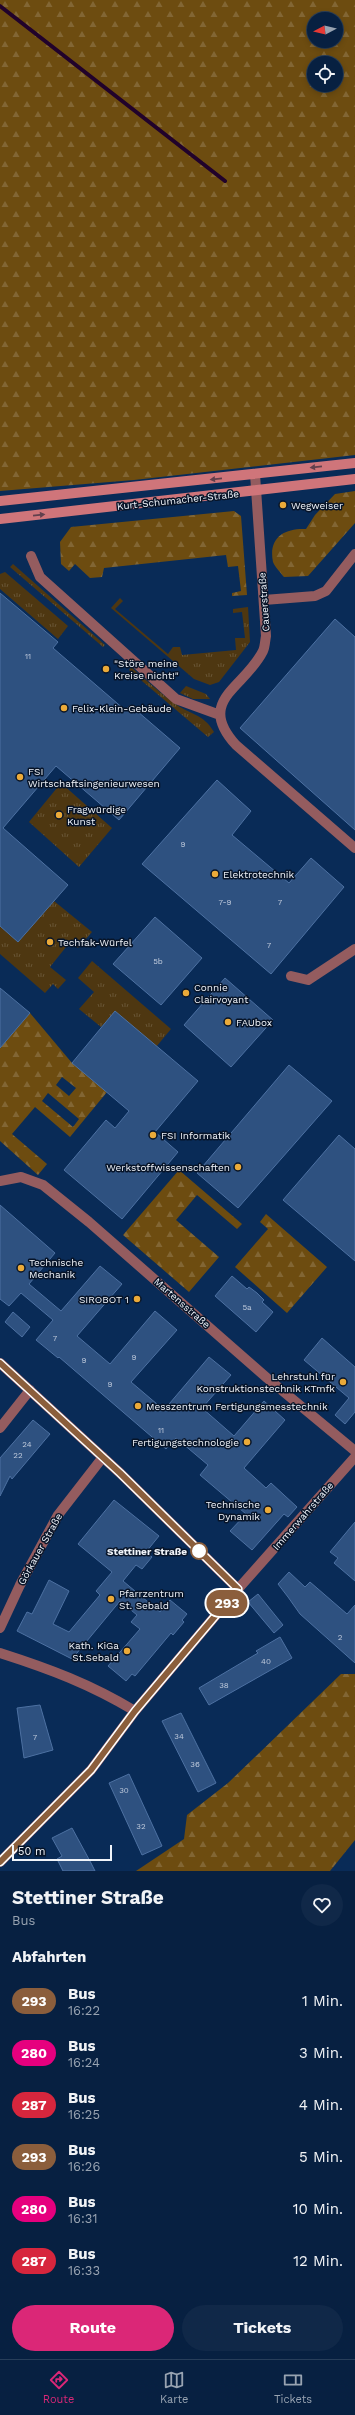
<!DOCTYPE html>
<html lang="de">
<head>
<meta charset="utf-8">
<style>
	:root { --surface:#072041; --page:#102848; --text:#f1f3f6; --muted:#98a3b1; --line:#283e5a; --accent:#db2777 }
	body { margin:0; font-family:"Work Sans",sans-serif; background:var(--page); color:var(--text); height:100vh; display:flex; flex-direction:column; font-size:15px; white-space:nowrap }
	* { box-sizing:border-box; margin:0 }
	p { font-size:13px; color:var(--muted) }
	.icon { flex:none; width:22px; height:22px; fill:none; stroke:currentColor; stroke-width:2; stroke-linecap:round; stroke-linejoin:round }
	.map { position:relative; height:1871px; overflow:hidden }
	.sheet { display:flex; flex-direction:column; background:var(--surface); flex:1 }
	.sheet>* { flex:none }
	.badge { padding:0 8px; border-radius:13px; font-size:14px; line-height:26px }
	.needle { width:26px; rotate:263deg }
	.tools { position:absolute; left:307px; top:12px; display:grid; gap:8px }
	.tools a { display:grid; place-items:center; width:36px; height:36px; border-radius:50%; background:var(--surface); box-shadow:0 2px 6px #0003,0 0 0 1px var(--line); font-size:20px }
	.scale { position:absolute; left:12px; bottom:10px; width:100px; box-sizing:border-box; padding-left:4px; border:2px solid #f0f4fa; border-top:0; font-size:11px; line-height:14px; white-space:nowrap; color:#f0f4fa; -webkit-text-stroke:3px #071428; paint-order:stroke }
	.map>.badge { position:absolute; translate:-50% -50%; box-shadow:0 0 0 2px #fff }
	h2 { padding:0 12px; font-size:15px; line-height:36px }
	.round { display:grid; place-items:center; flex:none; width:42px; height:42px; border-radius:21px; background:var(--page) }
	.headline { display:flex; align-items:center; justify-content:space-between; height:68px; padding:0 12px }
	h1 { font-size:19px; font-weight:700; line-height:30px }
	.action { display:flex; gap:8px; margin-top:auto; padding:8px 12px }
	.action a { flex:1; height:46px; border-radius:24px; background:var(--accent); color:#fff; font-size:16px; font-weight:700; line-height:46px; text-align:center }
	.action a+a { background:var(--page); color:var(--text) }
	ul { padding:0; list-style:none }
	li { display:flex; align-items:center; gap:12px; height:52px; padding:0 12px }
	li div { flex:1 }
	li b { display:block; font-size:15px }
	li em { font-style:normal }
	li .badge { min-width:44px; font-weight:700; text-align:center }
	.tab-bar { display:flex; justify-content:space-around; align-items:center; height:56px; border-top:1px solid var(--line); background:var(--surface); font-size:11px; color:var(--muted) }
	.tab-bar a { display:grid; justify-items:center; gap:2px }
	.tab-bar .selected { color:var(--accent) }
	.map>svg:first-child { display:block }
	.grass { fill:url(#grass-tufts) }
	.forest { fill:url(#forest-firs); fill-rule:evenodd }
	.lines { fill:none; stroke-linecap:round; stroke-linejoin:round }
	.stream { stroke:#21022b; stroke-width:4 }
	.building { fill:#2e5180; stroke:#4d71a2 }
	.street { stroke:#945c5f; stroke-width:10 }
	.secondary { stroke:#cf757a; stroke-width:10 }
	.oneway { fill:#61404d }
	.line-casing { stroke:#fff; stroke-width:9 }
	.line { stroke:#8b5e3c; stroke-width:6 }
	.poi-dot { fill:#ebaa39; stroke:#071428; stroke-width:1.5 }
	.stop-dot { fill:#fff; stroke:#8b5e3c; stroke-width:2 }
	.labels { text-anchor:middle; dominant-baseline:central; stroke-width:3; stroke-linejoin:round; paint-order:stroke }
	.number-label { font-size:8px; fill:#c0cbdc }
	.street-label { font-size:10px; fill:#f0f4fa; stroke:#071428 }
	.poi-label { font-size:10px; fill:#f0f4fa; stroke:#071428; text-anchor:start }
	.stop-label { font-size:10px; font-weight:bold; fill:#f0f4fa; stroke:#071428; text-anchor:end }
</style>
</head>
<body>
<div class="map">
<svg width="355" height="1871" viewBox="0 0 355 1871">
	<defs>
		<pattern id="grass-tufts" width="24" height="20" patternUnits="userSpaceOnUse"><rect width="24" height="20" fill="#4e3711"/><path d="M3 7l-1-3M5 7V3M7 7l1-3M15 17l-1-3M17 17v-4M19 17l1-3" fill="none" stroke="#685535"/></pattern>
		<pattern id="forest-firs" width="22" height="20" patternUnits="userSpaceOnUse"><rect width="22" height="20" fill="#6d4c10"/><path d="M5 1l3.5 6h-7zM16 11l3.5 6h-7z" fill="#826634"/></pattern>
	</defs>
	<rect width="100%" height="100%" fill="#092b57"/>
	<path class="grass" d="M13,564L105,645L103,647L10,567Z
		M5,572L68,626L58,639L0,589V574Z
		M120,598L123,601L115,609L168,654L173,647H180L182,655L236,650L235,638H245L242,612L233,613V609L248,607L250,642L219,682L210,685L194,679L111,608Z
		M131,667C145,679 159,692 174,703C190,715 203,713 214,732L208,737L129,670Z
		M186,686L206,694L210,699H193L180,693Z
		M61,783L112,828L79,867L29,822Z
		M54,901L92,932L78,948L70,942L50,967L66,980L58,989L53,984L45,993L0,954V926L18,942Z
		M92,961L171,1029L156,1047L115,1012L101,1027L79,1009L94,992L78,978Z"/>
	<path class="forest" d="M0,0H355V455L134,480L0,491ZM314,19H336V41H314ZM314,63H336V85H314Z
		M355,491V523L308,576L284,577C281,573 275,567 273,562C268,537 285,528 306,529L315,515L335,494Z
		M234,511L241,516L247,595L232,596V593L241,591L238,566L228,567L226,555L104,568L102,577L90,578L75,564L69,571L61,564L60,542L71,527Z
		M30,1013L72,1063L107,1092L70,1137L35,1107L12,1134L47,1164L38,1175L0,1141V1048ZM62,1077L76,1088L69,1096L56,1085ZM48,1093L79,1119L73,1127L42,1101Z
		M179,1170L242,1224L237,1229L197,1195L176,1220L219,1257L189,1292L123,1235Z
		M266,1214L327,1267L287,1313L235,1267L268,1229L260,1222Z
		M341,1674H355V1840L330,1871H136L184,1839L187,1815L228,1783Z"/>
	<g class="lines">
		<path class="stream" d="M0,6L225,181"/>
	</g>
	<path class="building" d="M0,593L58,642L53,648L125,710L130,705L180,748L119,820L56,766L3,828L68,885L18,942L0,926Z
		M335,619L355,637V830L240,728Z
		M217,780L251,811L232,835L289,883L311,858L344,887L271,974L142,864Z
		M155,917L202,958L161,1005L113,964Z
		M225,978L273,1020L231,1067L184,1025Z
		M0,988L30,1013L0,1048Z
		M115,1011L198,1081L155,1132L178,1152L122,1219L64,1170L106,1120L115,1128L129,1111L72,1063Z
		M289,1065L332,1101L238,1208L197,1173Z
		M339,1135L355,1149V1261L283,1200Z
		M0,1205L55,1253L29,1284L61,1311L100,1266L122,1284L77,1336L110,1364L155,1311L177,1330L131,1382L164,1410L209,1357L231,1375L202,1408L234,1436L264,1401L285,1420L244,1468L266,1488L271,1483L297,1507L288,1517L284,1514L252,1550L230,1531L246,1514L200,1475L208,1465L176,1438L166,1449L59,1357L58,1358L36,1340L53,1320L21,1293L9,1306L0,1299Z
		M232,1276L247,1289L249,1287L257,1293L264,1300L262,1302L273,1312L256,1332L215,1296Z
		M13,1312L30,1327L22,1337L5,1322Z
		M322,1338L355,1367V1412L345,1424L335,1415L349,1398L304,1360Z
		M33,1420L50,1434L12,1479L10,1476L0,1496V1458Z
		M114,1500L159,1536L146,1552L152,1557L142,1569L136,1565L123,1581L160,1612L170,1600L187,1614L182,1620L184,1622L173,1635L171,1633L135,1676L132,1674L126,1681L108,1666L140,1629L131,1622L137,1615L120,1601L72,1659L17,1631L27,1612L32,1614L49,1580L69,1591L53,1624L69,1632L100,1595L96,1591L112,1572L78,1544Z
		M355,1522V1581L334,1563L338,1558L330,1552Z
		M289,1572L305,1587L310,1582L347,1614L355,1605V1663L300,1614L288,1597L278,1584Z
		M258,1594L283,1625L274,1633L248,1602Z
		M280,1637L292,1658L209,1705L199,1688L258,1653L256,1651Z
		M40,1705L53,1750L24,1758L17,1708Z
		M181,1713L216,1783L198,1792L162,1721Z
		M129,1774L162,1846L142,1855L109,1783Z
		M72,1828L91,1863L95,1871H63L57,1859L62,1856L52,1838Z"/>
	<g class="lines">
		<path class="street" d="M255,474L266,636C265,641 265,647 263,651C245,688 195,700 236,745L355,848
			M31,556L40,577L176,699L220,715
			M264,600L315,596L326,591L355,554
			M291,976L308,980L355,949
			M0,1181L21,1177L43,1185L89,1222L267,1378L355,1451
			M0,1363L120,1473L238,1589
			M0,1428L30,1390
			M0,1628L20,1585L58,1515L103,1457
			M0,1653C50,1669 90,1684 135,1711
			M0,1862L91,1770L135,1711L238,1589L355,1457"/>
		<path class="secondary" d="M0,501L355,463
			M0,519L355,479"/>
	</g>
	<defs><path id="oneway-solid" d="M-6-.8H1V-3.2L6.5 0L1 3.2V.8H-6Z"/></defs>
	<g class="oneway">
		<use href="#oneway-solid" transform="translate(316 467) rotate(174)"/>
		<use href="#oneway-solid" transform="translate(216 479) rotate(174)"/>
		<use href="#oneway-solid" transform="translate(39 515) rotate(-6)"/>
	</g>
	<g class="lines">
		<defs>
			<path id="line" d="M0,1363L120,1473L238,1589L135,1711L91,1770L0,1862"/>
		</defs>
		<use href="#line" class="line-casing"/>
		<use href="#line" class="line"/>
	</g>
	<g class="poi-dot">
		<circle cx="283" cy="505" r="4"/>
		<circle cx="106" cy="669" r="4"/>
		<circle cx="64" cy="708" r="4"/>
		<circle cx="20" cy="777" r="4"/>
		<circle cx="59" cy="815" r="4"/>
		<circle cx="215" cy="874" r="4"/>
		<circle cx="50" cy="942" r="4"/>
		<circle cx="186" cy="993" r="4"/>
		<circle cx="228" cy="1022" r="4"/>
		<circle cx="153" cy="1135" r="4"/>
		<circle cx="238" cy="1167" r="4"/>
		<circle cx="21" cy="1268" r="4"/>
		<circle cx="137" cy="1299" r="4"/>
		<circle cx="343" cy="1382" r="4"/>
		<circle cx="138" cy="1406" r="4"/>
		<circle cx="247" cy="1442" r="4"/>
		<circle cx="268" cy="1510" r="4"/>
		<circle cx="111" cy="1599" r="4"/>
		<circle cx="127" cy="1651" r="4"/>
	</g>
	<circle class="stop-dot" cx="199" cy="1551" r="8"/>
	<g class="labels">
		<g class="number-label">
			<text x="28" y="656">11</text>
			<text x="183" y="844">9</text>
			<text x="225" y="902">7-9</text>
			<text x="280" y="902">7</text>
			<text x="269" y="945">7</text>
			<text x="158" y="961">5b</text>
			<text x="247" y="1307">5a</text>
			<text x="55" y="1338">7</text>
			<text x="134" y="1357">9</text>
			<text x="84" y="1360">9</text>
			<text x="110" y="1384">9</text>
			<text x="161" y="1430">11</text>
			<text x="27" y="1444">24</text>
			<text x="18" y="1455">22</text>
			<text x="340" y="1637">2</text>
			<text x="266" y="1661">40</text>
			<text x="224" y="1685">38</text>
			<text x="179" y="1736">34</text>
			<text x="35" y="1737">7</text>
			<text x="195" y="1764">36</text>
			<text x="124" y="1790">30</text>
			<text x="141" y="1826">32</text>
		</g>
		<g class="street-label">
			<text transform="translate(178 500) rotate(-6)">Kurt-Schumacher-Straße</text>
			<text transform="translate(264 602) rotate(-94)">Cauerstraße</text>
			<text transform="translate(182 1303) rotate(41)">Martensstraße</text>
			<text transform="translate(303 1516) rotate(-49)">Immerwahrstraße</text>
			<text transform="translate(40 1549) rotate(-61)">Görkauer Straße</text>
		</g>
		<g class="poi-label">
			<text x="291" y="505">Wegweiser</text>
			<text x="114" y="663">"Störe meine<tspan x="114" dy="12">Kreise nicht!"</tspan></text>
			<text x="72" y="708">Felix-Klein-Gebäude</text>
			<text x="28" y="771">FSI<tspan x="28" dy="12">Wirtschaftsingenieurwesen</tspan></text>
			<text x="67" y="809">Fragwürdige<tspan x="67" dy="12">Kunst</tspan></text>
			<text x="223" y="874">Elektrotechnik</text>
			<text x="58" y="942">Techfak-Würfel</text>
			<text x="194" y="987">Connie<tspan x="194" dy="12">Clairvoyant</tspan></text>
			<text x="236" y="1022">FAUbox</text>
			<text x="161" y="1135">FSI Informatik</text>
			<text x="230" y="1167" text-anchor="end">Werkstoffwissenschaften</text>
			<text x="29" y="1262">Technische<tspan x="29" dy="12">Mechanik</tspan></text>
			<text x="129" y="1299" text-anchor="end">SIROBOT 1</text>
			<text x="335" y="1376" text-anchor="end">Lehrstuhl für<tspan x="335" dy="12">Konstruktionstechnik KTmfk</tspan></text>
			<text x="146" y="1406">Messzentrum Fertigungsmesstechnik</text>
			<text x="239" y="1442" text-anchor="end">Fertigungstechnologie</text>
			<text x="260" y="1504" text-anchor="end">Technische<tspan x="260" dy="12">Dynamik</tspan></text>
			<text x="119" y="1593">Pfarrzentrum<tspan x="119" dy="12">St. Sebald</tspan></text>
			<text x="119" y="1645" text-anchor="end">Kath. KiGa<tspan x="119" dy="12">St.Sebald</tspan></text>
		</g>
		<g class="stop-label">
			<text x="187" y="1551">Stettiner Straße</text>
		</g>
	</g>
</svg>
<div class="tools">
<a><svg class="needle" viewBox="-14 -14 28 28"><path d="M0-13l5 13h-10z" fill="#e53935"/><path d="M0 13l5-13h-10z" fill="#98a3b1"/></svg></a>
<a><svg class="icon" aria-label="locate" viewBox="0 0 24 24"><circle cx="12" cy="12" r="6"/><path d="M12 2v4M12 18v4M2 12h4M18 12h4"/></svg></a>
</div>
<div class="scale">50 m</div>
<b class="badge" style="left:227px;top:1603px;background:#8b5e3c;color:#fff">293</b>
</div>
<section class="sheet">
<div class="headline"><div><h1>Stettiner Straße</h1><p>Bus</p></div><a class="round"><svg class="icon" aria-label="heart" viewBox="0 0 24 24"><path d="M12 20l-8-8c-3-5 5-10 8-4 3-6 11-1 8 4z"/></svg></a></div>
<h2>Abfahrten</h2>
<ul>
<li><span class="badge" style="background:#8b5e3c;color:#fff">293</span><div><b>Bus</b><p>16:22</p></div><em>1 Min.</em></li>
<li><span class="badge" style="background:#e6007e;color:#fff">280</span><div><b>Bus</b><p>16:24</p></div><em>3 Min.</em></li>
<li><span class="badge" style="background:#d7263d;color:#fff">287</span><div><b>Bus</b><p>16:25</p></div><em>4 Min.</em></li>
<li><span class="badge" style="background:#8b5e3c;color:#fff">293</span><div><b>Bus</b><p>16:26</p></div><em>5 Min.</em></li>
<li><span class="badge" style="background:#e6007e;color:#fff">280</span><div><b>Bus</b><p>16:31</p></div><em>10 Min.</em></li>
<li><span class="badge" style="background:#d7263d;color:#fff">287</span><div><b>Bus</b><p>16:33</p></div><em>12 Min.</em></li>
</ul>
<div class="action"><a>Route</a><a>Tickets</a></div>
</section>
<nav class="tab-bar">
<a class="selected"><svg class="icon" aria-label="directions" viewBox="0 0 24 24"><path d="M12 3l9 9-9 9-9-9zM9 14v-3h6M13 9l2 2-2 2"/></svg>Route</a>
<a><svg class="icon" aria-label="map" viewBox="0 0 24 24"><path d="M3 6l6-2 6 2 6-2v14l-6 2-6-2-6 2zM9 4v14M15 6v14"/></svg>Karte</a>
<a><svg class="icon" aria-label="tickets" viewBox="0 0 24 24"><path d="M3 7h18v10H3zM15 7v10"/></svg>Tickets</a>
</nav>
</body>
</html>
